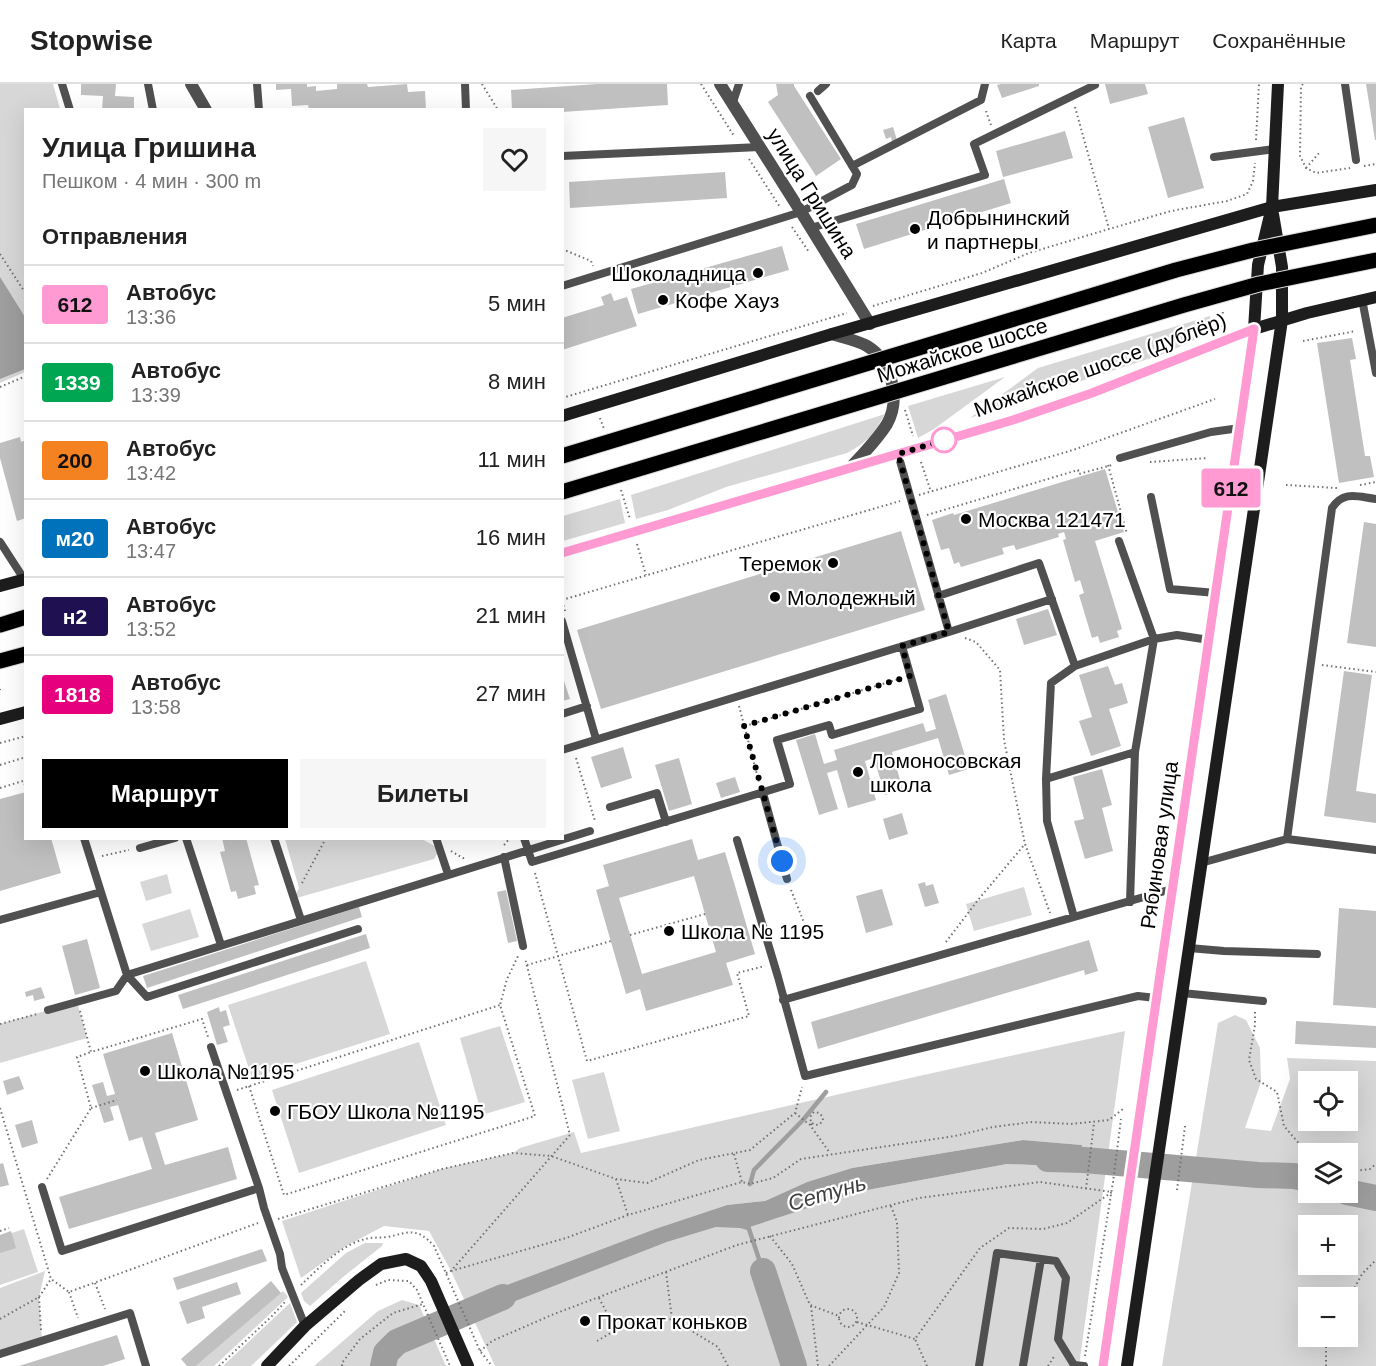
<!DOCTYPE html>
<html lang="ru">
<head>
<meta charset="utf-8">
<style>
	:root { --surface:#fff; --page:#f6f6f6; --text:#222; --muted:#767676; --line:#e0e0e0; --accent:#000 }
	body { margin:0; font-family:Helvetica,sans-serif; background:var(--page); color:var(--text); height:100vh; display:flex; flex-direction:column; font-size:22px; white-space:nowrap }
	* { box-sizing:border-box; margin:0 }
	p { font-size:20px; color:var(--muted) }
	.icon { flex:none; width:33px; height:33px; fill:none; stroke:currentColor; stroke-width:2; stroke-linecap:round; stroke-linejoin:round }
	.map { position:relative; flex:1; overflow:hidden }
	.sheet { position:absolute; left:24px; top:24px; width:540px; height:732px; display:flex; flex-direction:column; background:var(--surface); border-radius:0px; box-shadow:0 6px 24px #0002 }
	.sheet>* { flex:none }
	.badge { padding:0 12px; border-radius:4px; font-size:21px; line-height:39px }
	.buttons { position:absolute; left:1298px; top:987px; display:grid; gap:12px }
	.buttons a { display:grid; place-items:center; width:60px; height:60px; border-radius:0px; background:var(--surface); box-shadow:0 6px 24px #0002; font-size:30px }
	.you { position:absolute; width:30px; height:30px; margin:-15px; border:4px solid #fff; border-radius:50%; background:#1a73e8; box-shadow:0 0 0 9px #1a73e833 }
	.map>.badge { position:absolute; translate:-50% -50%; box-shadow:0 0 0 3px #fff }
	h2 { padding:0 18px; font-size:22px; line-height:54px }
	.round { display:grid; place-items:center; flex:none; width:63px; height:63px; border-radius:0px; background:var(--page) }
	.summary { display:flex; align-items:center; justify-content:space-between; height:102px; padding:0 18px }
	h1 { font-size:28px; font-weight:700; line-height:45px }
	.action { display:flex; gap:12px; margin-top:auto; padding:12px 18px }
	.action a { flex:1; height:69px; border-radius:0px; background:var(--accent); color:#fff; font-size:24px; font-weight:700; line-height:69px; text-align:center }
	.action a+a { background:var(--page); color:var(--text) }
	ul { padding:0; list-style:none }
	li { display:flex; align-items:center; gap:18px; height:78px; padding:0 18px; border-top:2px solid var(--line) }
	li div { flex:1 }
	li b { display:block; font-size:22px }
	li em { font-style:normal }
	li .badge { min-width:66px; font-weight:700; text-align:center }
	header { display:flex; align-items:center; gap:36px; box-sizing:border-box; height:84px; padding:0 30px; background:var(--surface); border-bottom:2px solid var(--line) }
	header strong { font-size:28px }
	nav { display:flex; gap:33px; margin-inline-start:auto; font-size:21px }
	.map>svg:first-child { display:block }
	.green { fill:#d7d7d7; fill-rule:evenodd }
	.water { fill:#9e9e9e }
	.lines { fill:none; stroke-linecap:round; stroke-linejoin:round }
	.stream { stroke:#9e9e9e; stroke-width:4.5 }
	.river { stroke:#9e9e9e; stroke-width:26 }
	.building { fill:#c0c0c0; fill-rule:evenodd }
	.primary-casing { stroke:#dbdbdb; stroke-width:17 }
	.path { stroke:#727272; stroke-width:2; stroke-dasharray:1.5 3; stroke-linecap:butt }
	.lane { stroke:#505050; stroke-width:8 }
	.street { stroke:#505050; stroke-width:12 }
	.secondary { stroke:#1d1d1d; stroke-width:12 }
	.primary { stroke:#000; stroke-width:15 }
	.primary-bridge-casing { stroke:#dbdbdb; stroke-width:17; stroke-linecap:butt }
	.primary-bridge { stroke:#000; stroke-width:15 }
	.line-casing { stroke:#fff; stroke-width:14 }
	.line { stroke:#ff9ad2; stroke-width:9 }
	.walk { stroke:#000; stroke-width:6; stroke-dasharray:0 10.8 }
	.poi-dot { fill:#000; stroke:#fff; stroke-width:2 }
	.stop-dot { fill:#fff; stroke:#ff9ad2; stroke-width:3 }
	.labels { text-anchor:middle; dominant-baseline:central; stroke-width:4.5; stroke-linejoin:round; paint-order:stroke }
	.street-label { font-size:21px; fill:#000; stroke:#fff }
	.poi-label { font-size:21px; fill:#000; stroke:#fff; text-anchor:start }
	.water-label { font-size:22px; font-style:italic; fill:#3f3f3f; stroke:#fff }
</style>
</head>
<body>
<header>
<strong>Stopwise</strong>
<nav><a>Карта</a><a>Маршрут</a><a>Сохранённые</a></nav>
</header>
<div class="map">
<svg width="1376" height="1282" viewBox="0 0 1376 1282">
	<rect width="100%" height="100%" fill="#fff"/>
	<path class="green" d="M0,0H53L60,25L26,26L25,288L0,299Z
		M1210,232L1212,248L1166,269L970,334L1038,284Z
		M1005,293L934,345L918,354L908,322Z
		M885,330C873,351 868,358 847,369L726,403L668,426L636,435L631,411Z
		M620,415L625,439L563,457V432Z
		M285,755H422L440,765L434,775L293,815L299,804Z
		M167,790L172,809L146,817L140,798Z
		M1024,803L1032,831L974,847L966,820Z
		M190,825L199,853L151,867L142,840Z
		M366,877L390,950L252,994L228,921Z
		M77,918L87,954L0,979V940Z
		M1235,931L1246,936L1260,964L1261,998L1245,1044L1271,1047L1290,995L1287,974L1376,977V1282H1162L1218,939ZM1308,998H1347V1036H1308ZM1308,1070H1347V1108H1308ZM1308,1142H1347V1180H1308ZM1308,1214H1347V1252H1308Z
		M500,942L525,1018L482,1031L460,954Z
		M1125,947L1079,1282H495L451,1187L429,1147L384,1142L346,1162L301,1194L282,1137L442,1085L513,1069L520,1064L574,1048L581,1069L919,992ZM1023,1056L1082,1061L1080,1083L1007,1080L857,1108L750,1143H716L667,1158L500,1223L475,1237L467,1219L512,1199L655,1145L727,1121L765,1117L807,1098L852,1084Z
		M419,958L446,1041L299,1089L272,1006Z
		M604,988L620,1047L588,1055L572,996Z
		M24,1145L38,1188L0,1201V1153Z
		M365,1159H383L382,1162L343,1193L310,1222L304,1217L301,1209L346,1169Z
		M45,1187L39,1213L42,1257L0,1270V1204Z
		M283,1207L288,1213L214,1282H196Z
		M402,1216L419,1221L446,1282H314L378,1227Z
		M290,1219L297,1238L251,1282H223Z"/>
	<path class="water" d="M0,193L25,233V285L0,295Z
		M1023,1056L1082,1061L1080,1083L1007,1080L857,1108L750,1143L747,1146L740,1144L716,1143L667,1158L500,1223L475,1237L466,1219L512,1199L655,1145L727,1121L765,1117L807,1098L852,1084Z"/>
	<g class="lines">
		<path class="stream" d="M750,1100L754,1086L803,1036L826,1008
			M747,1139L763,1187"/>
		<path class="river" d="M1048,1075L1084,1076L1258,1091L1294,1092L1308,1095
			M1347,1108L1376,1114
			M763,1187L794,1282
			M383,1282L386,1269L397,1258L503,1213"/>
	</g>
	<path class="building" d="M81,0H116L115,12L134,13V26H102L103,12L81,11Z
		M276,0H307V3L316,2V7L337,5V0H367L368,3L407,0L408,8L425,7L426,26H309L308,21L292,22L291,5L276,6Z
		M597,0H667L668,21L562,28V26H512L511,6Z
		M776,0H794V2L841,75L816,92L768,18L778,11Z
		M1001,0H1039V2L1002,14L997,1Z
		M1105,0H1145L1148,10L1110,20Z
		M1366,0H1376V56H1375Z
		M1184,33L1204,104L1168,114L1148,43Z
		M893,43L897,56L892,58L891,53L886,55L883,46Z
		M1065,47L1073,74L1003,93L996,67Z
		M725,88L727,114L570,124L569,98Z
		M1004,95L1011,119L864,165L856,140Z
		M782,162L789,186L638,230L631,205Z
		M611,209L614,217L627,213L637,242L562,266V234L604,221L601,213Z
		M1352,254L1356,275L1350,276L1365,372H1370L1374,393L1339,399L1317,259Z
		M20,353L21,358L26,356V434L17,437L0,374V359Z
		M1105,385L1124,448L1095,457L1122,545L1117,547L1119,553L1100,559L1098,552L1092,554L1079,511L1084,509L1080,496L1075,498L1063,456L1066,455L1064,448L1058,450L1059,453L1016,466L1014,461L1002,464L1004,470L961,483L959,478L954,480L949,464L941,466L932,436L953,429L954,431Z
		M1364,438L1376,440V563L1347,559Z
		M901,447L925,526L601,625L577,546Z
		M1048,525L1057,551L1024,561L1016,535Z
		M1108,582L1115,601L1122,599L1128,619L1109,625L1121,662L1091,672L1079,637L1092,633L1079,591Z
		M1344,587L1372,591L1356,707L1376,710V739L1324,732Z
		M562,591L570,615L562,617Z
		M946,610L969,685L949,691L938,654L892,668L903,706L885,711L874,674L865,677L876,716L848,724L837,686L827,689L838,725L819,731L796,656L815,650L824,680L837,676L834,666L923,639L926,648L936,645L928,616Z
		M623,663L632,694L601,704L591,673Z
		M679,674L692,720L669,727L655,681Z
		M1102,685L1112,721L1102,724L1113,767L1085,775L1074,737L1084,735L1073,693Z
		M735,693L740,708L721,714L716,699Z
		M26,708V754H51L61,789L0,807V715Z
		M902,729L908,750L889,756L883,735Z
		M222,754H246L259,801L254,802L256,810L238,815L236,807L231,808L220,768L225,767Z
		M692,755L698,776L725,768L755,870L726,879L733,901L646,927L640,905L626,910L596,806L609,802L603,781ZM694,792L716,868L642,890L619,814Z
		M925,798L926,802L933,800L939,819L925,823L918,800Z
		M882,805L893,841L866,849L856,812Z
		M506,806L517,857L508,859L497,808Z
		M359,823L362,833L147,904L143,892Z
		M1339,824L1376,827V924L1333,921Z
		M366,850L370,864L183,925L178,911Z
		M87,855L100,904L75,911L62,862Z
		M1089,856L1098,887L1085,891L1084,886L818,965L811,938Z
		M41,903L45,914L34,917L33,911L26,913L25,908Z
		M219,923L220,928L226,926L230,941L223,943L228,958L217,961L207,928Z
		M1296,937L1376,942V964L1295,960Z
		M172,949L198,1036L155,1049L165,1081L228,1063L237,1095L69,1145L59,1113L152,1085L142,1053L129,1057L118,1021L110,1023L114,1036L104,1039L92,1001L103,998L107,1012L115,1010L103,970Z
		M19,992L24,1005L7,1011L3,997Z
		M32,1036L38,1059L22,1064L15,1041Z
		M3,1079L9,1101L0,1103V1080Z
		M11,1147L16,1164L0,1169V1151Z
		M262,1165L267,1177L177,1206L173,1194Z
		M271,1197L281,1209L196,1282H187L181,1275Z
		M237,1198L241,1210L202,1223L205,1234L187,1240L179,1218Z
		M117,1251L125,1275L103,1282H19Z"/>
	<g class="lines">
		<defs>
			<path id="primary" d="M0,541L26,533
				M0,577L26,570"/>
		</defs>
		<use href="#primary" class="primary-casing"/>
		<path class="path" d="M482,0L498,26
			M701,0L734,52
			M1303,0L1301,2L1300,72L1306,84L1316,89L1350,84
			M1075,23L1109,145
			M986,27L991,41
			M1256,56L1259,0
			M749,75L780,123
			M1364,82L1376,80
			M1306,84L1320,68
			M792,143L809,168
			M562,165L591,177L593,182
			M0,170L26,210
			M873,222L982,189L1029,169L1109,145L1171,127L1227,117L1247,110L1253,97L1255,79
			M1222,243L1223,225
			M1303,257L1356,247
			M0,303L26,292
			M562,314L847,229
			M905,326L913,352
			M600,334L604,345
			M921,378L931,408
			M1150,378L1208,374
			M1108,381L1127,450
			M1286,401L1337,404
			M1360,401L1376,398
			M621,406L630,435
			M919,411L1073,366L1215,315
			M927,431L1078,386L1079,390L1112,381
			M637,460L646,491
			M562,516L900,417
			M562,517L565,527
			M965,554L976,558L1000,586L1004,656L1025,760L1050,829
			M1322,581L1376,588
			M0,605V606
			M739,622L759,698
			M745,642L899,595
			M0,659L26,652
			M576,674L595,737
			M0,681L26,673
			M0,704L23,697L26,703
			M504,761L510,754
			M451,767L463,774H465
			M102,772L129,766
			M535,789L587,977L749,932L737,889L765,882
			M302,799L326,754
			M791,806L811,856
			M630,851L705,830
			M946,858L978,816L1025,760
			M527,881L611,857
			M80,927L91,968L202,935L208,953
			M1255,928V941L1249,976L1256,995L1277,1008L1284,1042L1308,1070
			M0,940L37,930
			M249,1002L284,1111L535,1032L500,921L507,895L519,870
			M237,1006L500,921
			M0,1024L51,1195L69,1208L258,1139
			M91,1024L117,1016
			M795,1029L810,1041L830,1069
			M811,1041L812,1039L810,1035L811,1031L814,1028L819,1029L822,1032L823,1036L820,1040L816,1041L812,1039
			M734,1070L742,1098
			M1347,1088L1370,1085L1376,1080
			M47,1095L91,1024L77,973L91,968
			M616,1095L628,1131
			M1086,1105L1094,1039
			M1177,1106L1185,1042
			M278,1135L442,1085L513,1069L551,1072L616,1095L647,1099L699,1076L750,1066L795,1029L802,1003
			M0,1147L9,1144
			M770,1152L792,1180L810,1221L839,1232
			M451,1187L566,1154L628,1131L742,1098L750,1100L773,1094L801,1075L955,1052L993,1043L1032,1038L1071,1040L1109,1036L1123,1025
			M666,1188L672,1235
			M446,1189L451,1187L570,1051L525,874
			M95,1199L105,1225
			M301,1201C319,1184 341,1161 365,1155C372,1153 380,1154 388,1153C409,1148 417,1143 434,1162L480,1267L492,1282
			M376,1201L388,1196L409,1197L417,1206L450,1282
			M69,1208L78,1234
			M39,1213L41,1246
			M599,1214L616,1246
			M1347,1215L1354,1205L1362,1190L1376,1176
			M811,1222L818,1282
			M839 1234a9 9 0 1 1 18 0a9 9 0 1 1-18 0Z
			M0,1235L39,1213L51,1195
			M857,1238L915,1255
			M597,1257L616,1246L672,1235L718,1263L728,1282
			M480,1267L492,1257L554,1230L737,1161L891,1121L919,1114L1040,1098L1112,1108
			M1085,1272L1113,1098L1121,1035
			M219,1282L271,1233L285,1218
			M289,1282L346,1226
			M342,1282V1279L360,1255L393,1229L423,1220
			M829,1282L884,1223L899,1189L897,1138L891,1122
			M927,1282L915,1255L980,1164L1009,1144L1043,1145L1067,1139L1112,1108
			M1048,1282L1055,1271
			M1326,1282V1252"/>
		<path class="lane" d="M62,0L70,26
			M148,0L153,26
			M257,0L259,26
			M465,0L466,26
			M1345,0L1356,76
			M818,7L826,0
			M732,21L739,0
			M562,72L760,63
			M1214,73L1275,65
			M852,82L981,16L985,0
			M811,144L985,91L974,60L1095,1
			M562,202L801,128L852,101L857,90L810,12
			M1362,215L1376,289
			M898,370L949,548
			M1120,374L1211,348L1240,344
			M1151,413L1170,505L1216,509
			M1119,457L1154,555L1135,668L1130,818
			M0,458L24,495
			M938,512L1039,479L1075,582
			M562,537L596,655
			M562,630L587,622
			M562,666L949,548L1052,515
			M1046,695L1135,668
			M763,709L787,795
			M610,723L657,709L666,738
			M84,754L127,891L147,913L358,845
			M186,754L221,861
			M274,754L301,836
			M436,754L448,790
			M524,754L532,778L790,700L777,656L829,641L832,651L920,625L902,562
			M1287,755L1332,424C1344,406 1358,413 1376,415
			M737,756L778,893L805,992L1138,912L1156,914
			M140,764L175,754
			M504,773L523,862
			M1201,779L1287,755L1376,766
			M1074,833L1047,737L1046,695L1051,599L1075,582L1154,555L1177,551L1209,556
			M0,836L101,808
			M1189,864L1224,867L1317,870
			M1182,909L1263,917
			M783,916L1172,805
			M48,926L116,907L127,891L590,747
			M211,963L259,1104L264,1124L280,1170L282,1184L305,1242
			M42,1103L62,1167L259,1104
			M0,1270L130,1229L146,1282
			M979,1282L997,1169L1056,1177L1066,1194L1058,1255L1074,1281L1084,1282
			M1023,1282L1041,1175"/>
		<path class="street" d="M191,0L206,26
			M720,0L801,128L870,240
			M832,250C844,254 857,256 867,262C892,277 901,315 887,340C877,356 864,369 851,383"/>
		<path class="secondary" d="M562,332L832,250L1272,123L1376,106
			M562,469L1013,336L1092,309L1254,245L1307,229L1376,213
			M0,502L26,495
			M0,635L26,628
			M267,1282L305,1242L359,1196L381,1180L406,1175L421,1182L431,1197L468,1282
			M1103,1282L1254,245L1258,181L1272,123L1278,0
			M1127,1282L1282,236V183L1273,130"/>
		<use href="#primary" class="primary"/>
		<defs>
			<path id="primary-bridge" d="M562,372L1176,186L1253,166L1376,141
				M562,408L1184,221L1259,200L1376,176"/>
		</defs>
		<use href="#primary-bridge" class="primary-bridge-casing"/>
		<use href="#primary-bridge" class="primary-bridge"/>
	</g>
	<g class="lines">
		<defs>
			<path id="line" d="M562,469L1013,336L1092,309L1254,245L1103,1282"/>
		</defs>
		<use href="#line" class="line-casing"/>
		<use href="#line" class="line"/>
		<path class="walk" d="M782,777L744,642L910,592L902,562L949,548L898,370L948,355L944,356"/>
	</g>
	<g class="poi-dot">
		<circle cx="915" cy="145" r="6"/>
		<circle cx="758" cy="189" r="6"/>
		<circle cx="663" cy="216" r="6"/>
		<circle cx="966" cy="435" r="6"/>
		<circle cx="833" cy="479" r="6"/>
		<circle cx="775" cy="513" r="6"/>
		<circle cx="858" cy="688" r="6"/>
		<circle cx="669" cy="847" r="6"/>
		<circle cx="145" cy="987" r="6"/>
		<circle cx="275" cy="1027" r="6"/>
		<circle cx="585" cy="1237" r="6"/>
	</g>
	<circle class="stop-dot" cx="944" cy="356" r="12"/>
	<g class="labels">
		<g class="street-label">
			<text transform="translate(812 109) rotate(58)">улица Гришина</text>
			<text transform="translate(962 266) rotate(-17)">Можайское шоссе</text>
			<text transform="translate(1100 281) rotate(-20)">Можайское шоссе (дублёр)</text>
			<text transform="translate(1159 761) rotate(-82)">Рябиновая улица</text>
		</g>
		<g class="poi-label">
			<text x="927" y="133">Добрынинский<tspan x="927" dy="24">и партнеры</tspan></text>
			<text x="746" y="189" text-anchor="end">Шоколадница</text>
			<text x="675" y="216">Кофе Хауз</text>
			<text x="978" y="435">Москва 121471</text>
			<text x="821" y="479" text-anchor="end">Теремок</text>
			<text x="787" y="513">Молодежный</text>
			<text x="870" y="676">Ломоносовская<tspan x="870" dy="24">школа</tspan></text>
			<text x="681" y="847">Школа № 1195</text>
			<text x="157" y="987">Школа №1195</text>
			<text x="287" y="1027">ГБОУ Школа №1195</text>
			<text x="597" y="1237">Прокат коньков</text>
		</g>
		<g class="water-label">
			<text transform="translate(827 1109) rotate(-16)">Сетунь</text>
		</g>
	</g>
</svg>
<div class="buttons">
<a><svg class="icon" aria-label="locate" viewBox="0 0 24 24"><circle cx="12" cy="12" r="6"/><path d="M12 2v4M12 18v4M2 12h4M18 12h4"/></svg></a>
<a><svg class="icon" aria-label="layers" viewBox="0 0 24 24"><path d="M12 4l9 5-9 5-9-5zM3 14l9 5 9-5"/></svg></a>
<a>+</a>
<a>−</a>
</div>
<div class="you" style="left:782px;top:777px"></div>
<b class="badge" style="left:1231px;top:404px;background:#ff9ad2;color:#111">612</b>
<section class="sheet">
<div class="summary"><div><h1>Улица Гришина</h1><p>Пешком · 4 мин · 300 m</p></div><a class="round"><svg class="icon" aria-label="heart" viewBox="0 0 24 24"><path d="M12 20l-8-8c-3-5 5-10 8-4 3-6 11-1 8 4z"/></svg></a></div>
<h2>Отправления</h2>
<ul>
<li><span class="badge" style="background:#ff9ad2;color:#111">612</span><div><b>Автобус</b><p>13:36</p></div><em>5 мин</em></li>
<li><span class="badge" style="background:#00a651;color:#fff">1339</span><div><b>Автобус</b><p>13:39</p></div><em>8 мин</em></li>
<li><span class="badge" style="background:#f58220;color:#111">200</span><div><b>Автобус</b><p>13:42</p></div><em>11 мин</em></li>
<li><span class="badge" style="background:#0072bc;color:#fff">м20</span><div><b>Автобус</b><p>13:47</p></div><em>16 мин</em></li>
<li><span class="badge" style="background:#1f1051;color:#fff">н2</span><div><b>Автобус</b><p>13:52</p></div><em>21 мин</em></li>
<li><span class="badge" style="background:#e6007e;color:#fff">1818</span><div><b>Автобус</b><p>13:58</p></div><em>27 мин</em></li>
</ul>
<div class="action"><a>Маршрут</a><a>Билеты</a></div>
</section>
</div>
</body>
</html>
